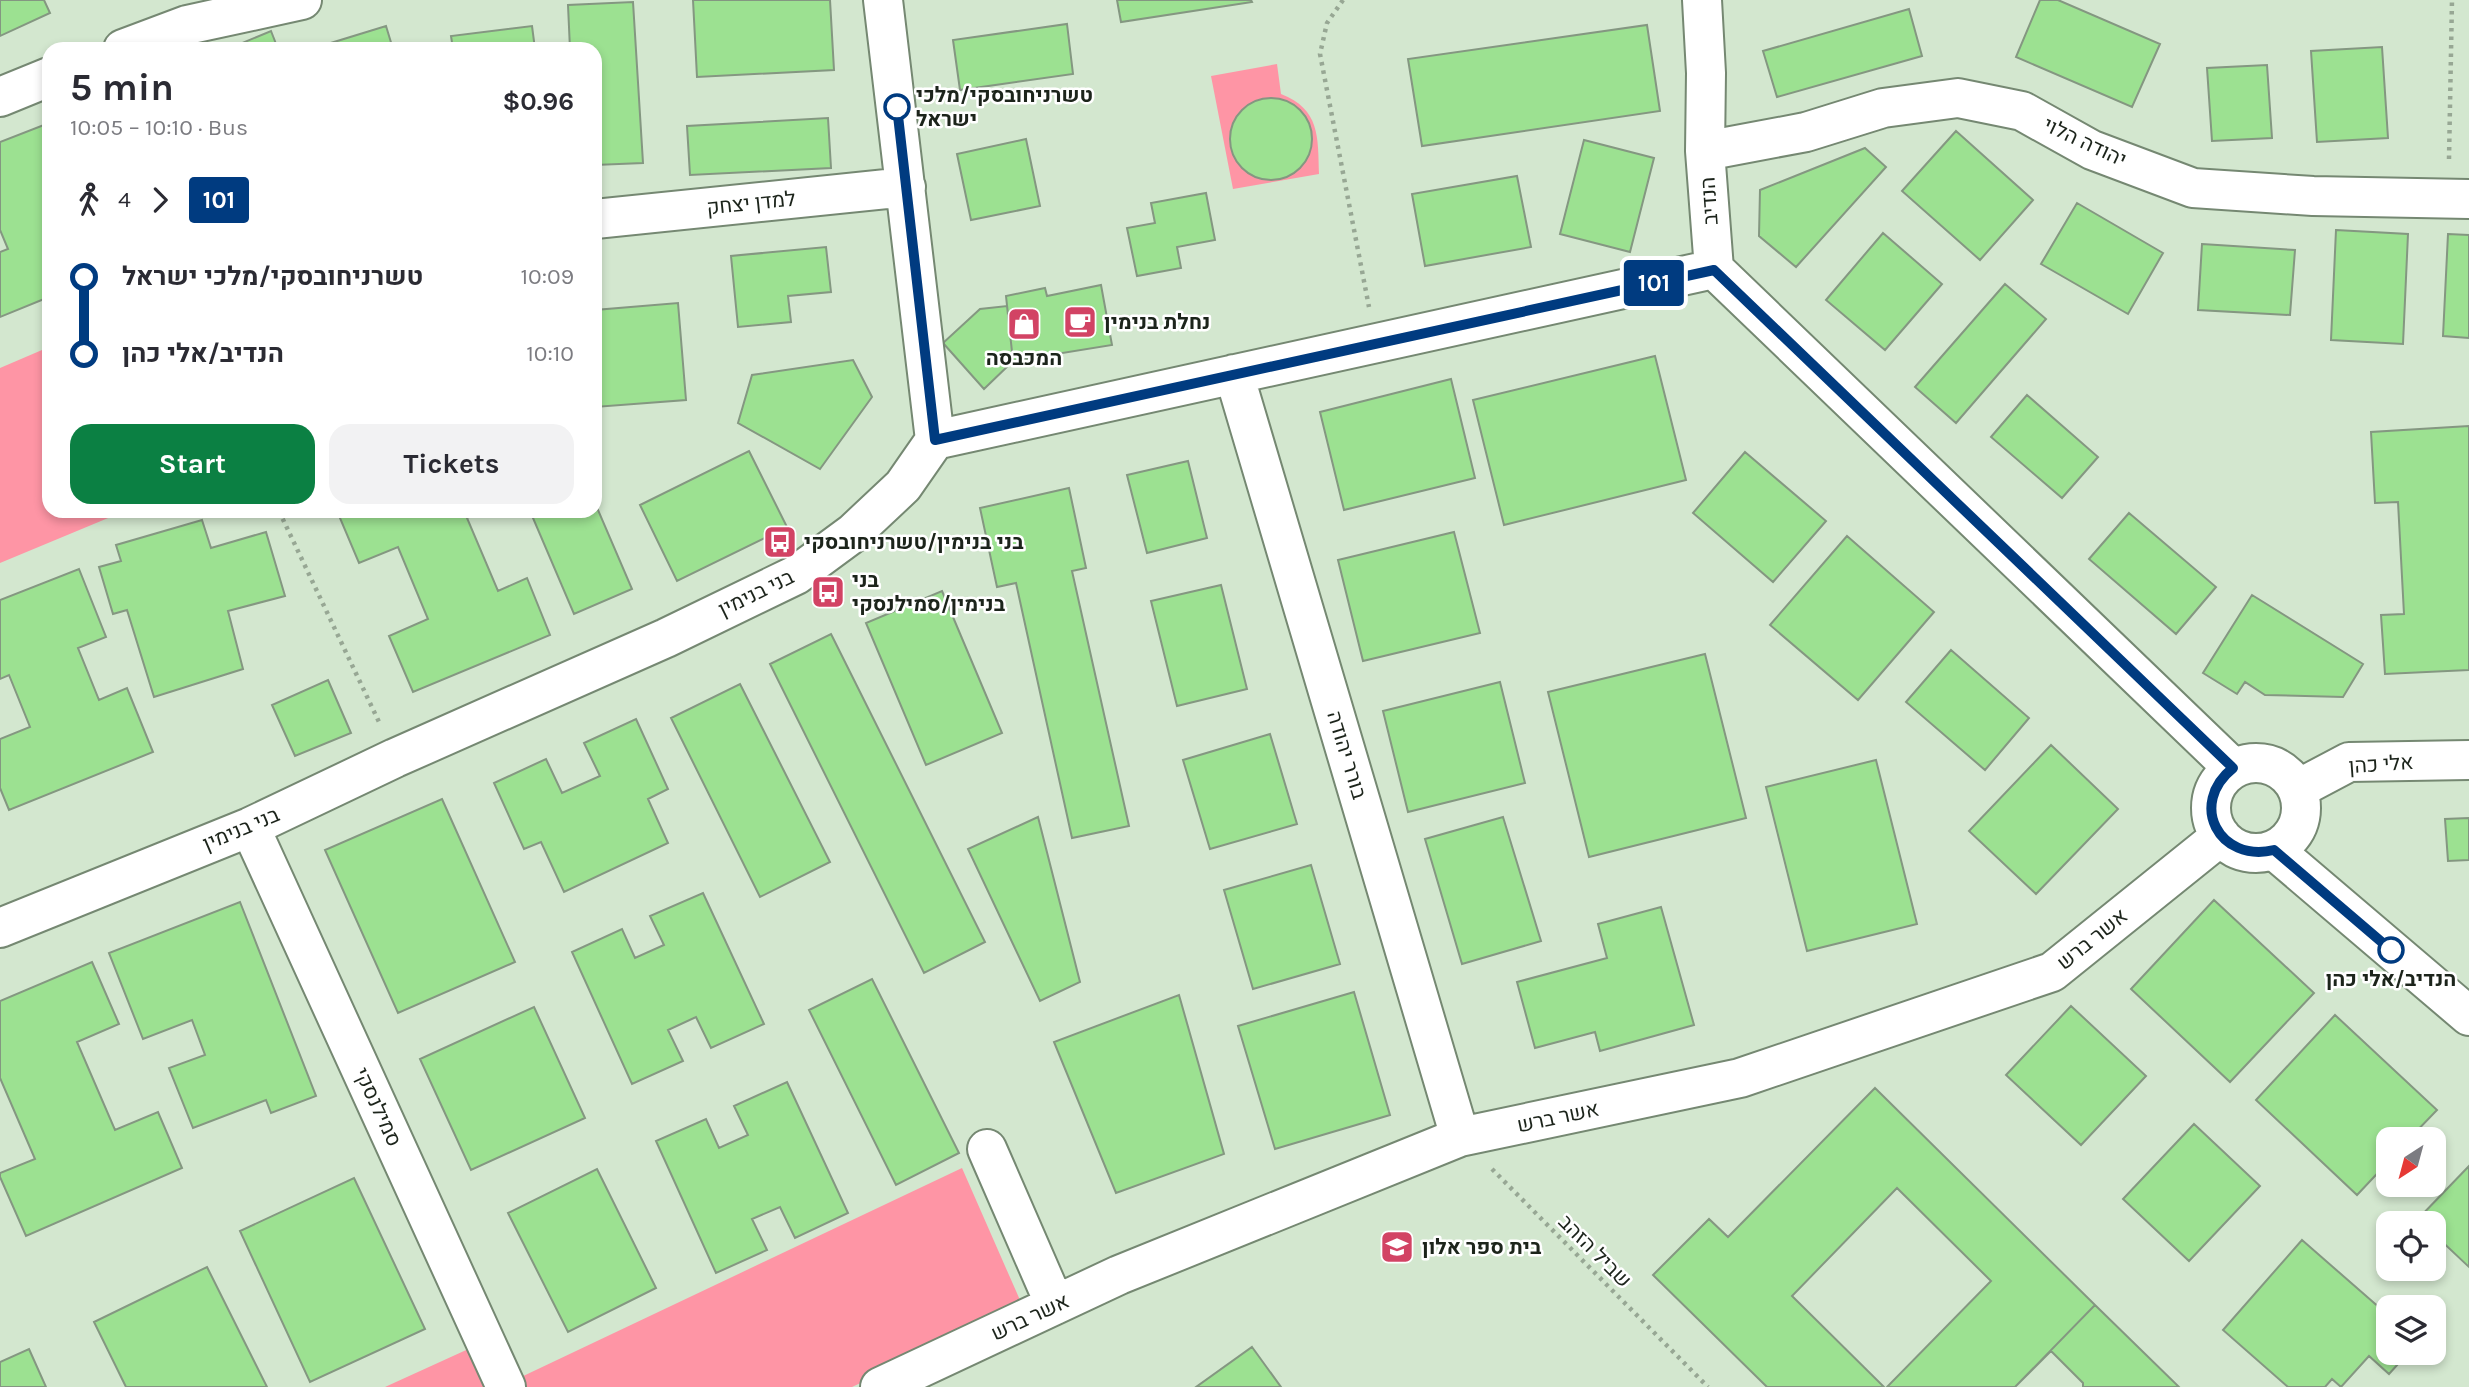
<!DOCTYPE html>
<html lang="en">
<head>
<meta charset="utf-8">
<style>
	:root { --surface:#fff; --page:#f2f2f3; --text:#2b2b33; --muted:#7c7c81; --accent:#0b8043 }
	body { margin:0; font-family:Karla,Heebo,sans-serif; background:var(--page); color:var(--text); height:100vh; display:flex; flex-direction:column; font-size:26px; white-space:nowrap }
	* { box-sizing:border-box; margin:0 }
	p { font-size:23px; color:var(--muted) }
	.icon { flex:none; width:38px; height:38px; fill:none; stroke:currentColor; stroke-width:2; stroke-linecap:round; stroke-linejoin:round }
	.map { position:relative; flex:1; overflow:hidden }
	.side { position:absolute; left:42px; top:42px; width:560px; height:476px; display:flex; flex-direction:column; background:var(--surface); border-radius:21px; box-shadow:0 4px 10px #0003 }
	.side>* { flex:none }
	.badge { padding:0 14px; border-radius:5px; font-size:24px; line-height:46px }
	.needle { width:46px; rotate:216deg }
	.fabs { position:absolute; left:2376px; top:1127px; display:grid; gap:14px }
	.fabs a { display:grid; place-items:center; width:70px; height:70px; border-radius:14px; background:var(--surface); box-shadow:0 4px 10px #0003; font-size:35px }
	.map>.badge { position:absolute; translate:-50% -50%; box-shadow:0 0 0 4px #fff }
	.legs { display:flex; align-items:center; gap:10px; height:77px; padding:0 28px; font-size:23px }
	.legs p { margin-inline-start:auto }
	.headline { display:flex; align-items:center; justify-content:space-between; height:119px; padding:0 28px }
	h1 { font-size:38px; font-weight:700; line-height:52px }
	.action { display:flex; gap:14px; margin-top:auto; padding:14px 28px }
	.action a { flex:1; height:80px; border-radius:21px; background:var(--accent); color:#fff; font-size:28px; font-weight:700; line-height:80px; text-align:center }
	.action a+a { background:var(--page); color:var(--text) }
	ul { padding:0 28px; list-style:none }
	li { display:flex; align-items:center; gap:24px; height:77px; font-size:26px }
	li i { display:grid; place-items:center; width:10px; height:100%; margin:0 9px; background:currentColor }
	li i::after { content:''; width:18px; height:18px; margin:-9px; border:5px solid; border-radius:50%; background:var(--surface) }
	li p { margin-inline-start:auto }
	li:first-child i { background:linear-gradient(#0000 50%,currentColor 0) }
	li:last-child i { background:linear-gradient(currentColor 50%,#0000 0) }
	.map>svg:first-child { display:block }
	.green { fill:#fe95a5 }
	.building { fill:#9ce191; stroke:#849781; stroke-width:2 }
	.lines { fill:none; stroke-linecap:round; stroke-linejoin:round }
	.minor-casing { stroke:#758872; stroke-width:42 }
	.path { stroke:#97a794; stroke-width:4.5; stroke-dasharray:3.5 5; stroke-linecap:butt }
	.minor { stroke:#fff; stroke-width:38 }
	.line-1-casing { stroke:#fff; stroke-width:16 }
	.line-1 { stroke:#003b80; stroke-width:10 }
	.stop-1-dot { fill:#fff; stroke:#003b80; stroke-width:3.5 }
	.labels { text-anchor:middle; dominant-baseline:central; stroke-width:5; stroke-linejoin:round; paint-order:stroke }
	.stop-label { font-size:21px; font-weight:bold; fill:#1c241b; stroke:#fff; text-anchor:start }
	.street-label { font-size:21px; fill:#1c241b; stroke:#fff }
	.poi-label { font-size:21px; font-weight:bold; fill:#1c241b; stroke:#fff; text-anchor:start }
</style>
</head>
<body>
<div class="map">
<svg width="2469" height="1387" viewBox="0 0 2469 1387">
	<rect width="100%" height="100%" fill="#d3e7cf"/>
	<path class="green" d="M1277,64L1281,94C1320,109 1318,137 1319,174L1233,189L1211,76Z
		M49,347V511H125L0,563V368Z
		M962,1168L1023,1307L852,1387H500Z
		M475,1346L494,1387H385Z"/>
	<path class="building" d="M0,0H44L50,13L0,36Z
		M693,0H830L834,70L697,77Z
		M1117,0H1251L1252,2L1121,22Z
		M2040,0H2058L2160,44L2132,107L2016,57Z
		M633,2L643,163L595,165V49H570L568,5Z
		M1909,9L1922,56L1777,97L1763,51Z
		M1067,24L1073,74L960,90L953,40Z
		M1647,25L1660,111L1422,146L1408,59Z
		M386,26L393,49H322L321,46Z
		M532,26L535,49H453L451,36Z
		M271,31L278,49H228Z
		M2382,47L2388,138L2317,142L2311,51Z
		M2267,65L2272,138L2212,141L2207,68Z
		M1230 139a41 41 0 1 1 82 0a41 41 0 1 1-82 0Z
		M828,118L831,168L690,175L687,126Z
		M49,123V297L0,317V252L8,249L0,230V142Z
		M1956,131L2033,200L1980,260L1902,191Z
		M1026,139L1040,206L971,220L957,154Z
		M1584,140L1654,158L1630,252L1560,234Z
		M1865,148L1886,167L1796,267L1759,236L1760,190Z
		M1517,176L1531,247L1425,266L1412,194Z
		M1206,193L1215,240L1177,247L1181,268L1137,276L1127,228L1155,223L1151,203Z
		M2077,203L2163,253L2128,314L2041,264Z
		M2336,230L2408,234L2403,344L2331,340Z
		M1883,233L1942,284L1885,350L1826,300Z
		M2448,234L2469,235V338L2443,336Z
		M2202,244L2295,250L2290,315L2198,310Z
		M826,247L831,292L788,296L791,322L738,327L731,256Z
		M2005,284L2046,319L1956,423L1915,387Z
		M1101,285L1112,345L1013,361L1006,296L1045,288L1047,296Z
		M678,303L686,400L595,407V310Z
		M1007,306L1013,361L984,389L943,343L980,309Z
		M1655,356L1686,480L1504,525L1473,400Z
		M853,360L872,397L820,469L738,423L752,375Z
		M1451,379L1475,478L1344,510L1320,412Z
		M2027,395L2098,457L2062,498L1991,437Z
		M2469,426V670L2385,674L2381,615L2404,614L2398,502L2375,503L2371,432Z
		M749,451L787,527L677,581L640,505Z
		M1745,452L1826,521L1773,582L1693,513Z
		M1188,461L1207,538L1147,553L1127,475Z
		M1069,488L1086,568L1072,571L1129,826L1072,838L1016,583L997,587L980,508Z
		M595,503L632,589L574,614L530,511H595Z
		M337,511H483L467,518L498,591L527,578L550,635L413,692L389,636L428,619L398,547L359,563Z
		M2129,513L2216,587L2176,634L2089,559Z
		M202,520L211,548L266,532L285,596L228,611L243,669L154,697L127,610L113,614L99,567L121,561L116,545Z
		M1454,532L1480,633L1363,661L1338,560Z
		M1847,536L1934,612L1858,700L1770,625Z
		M79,569L106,637L78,648L99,700L127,688L153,752L9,810L0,788V739L30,727L9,675L0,679V600Z
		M1221,585L1247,689L1177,706L1151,601Z
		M942,591L1002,733L926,765L866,623Z
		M2252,595L2363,664L2343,697L2265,695L2245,682L2237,694L2203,673Z
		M831,634L985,942L924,973L770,664Z
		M1951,650L2029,718L1985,770L1906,702Z
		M1705,654L1746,818L1589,857L1548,692Z
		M328,680L351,733L295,756L272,705Z
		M1500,682L1525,783L1408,812L1383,711Z
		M740,684L830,862L760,897L671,718Z
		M636,719L668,789L648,799L668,843L564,892L541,842L524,849L494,783L546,759L562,793L600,776L584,743Z
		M1270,734L1297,824L1210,849L1183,760Z
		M2051,745L2118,809L2036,894L1969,831Z
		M1876,760L1917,924L1807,951L1766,787Z
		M442,799L515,962L398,1013L325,850Z
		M1038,817L1080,982L1040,1001L968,849Z
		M1503,817L1541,941L1462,964L1425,839Z
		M2469,818V860L2448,861L2445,819Z
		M1311,865L1340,964L1253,989L1224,890Z
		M703,893L764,1024L711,1048L696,1017L668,1030L683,1061L632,1084L572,952L622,929L635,958L664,945L650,916Z
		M2214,900L2314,993L2230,1082L2131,989Z
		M240,902L316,1096L271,1113L266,1100L193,1128L169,1068L205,1055L192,1020L143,1039L109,953Z
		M1661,907L1694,1025L1600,1051L1595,1032L1535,1048L1517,982L1607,958L1598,924Z
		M92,962L119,1024L77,1042L115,1130L158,1112L182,1168L26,1236L0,1177V1173L35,1159L0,1078V1001Z
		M872,979L959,1153L896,1185L809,1010Z
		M1354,992L1390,1115L1275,1149L1238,1026Z
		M1179,995L1224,1154L1116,1193L1054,1042Z
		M2071,1006L2146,1076L2081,1145L2006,1075Z
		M534,1007L585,1118L471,1170L420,1059Z
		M2335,1015L2437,1110L2409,1139H2389V1161L2357,1195L2256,1100Z
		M787,1082L848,1213L795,1238L780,1207L752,1219L767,1250L716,1273L656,1141L706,1119L719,1148L748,1135L734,1106Z
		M1875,1088L2095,1305L2015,1387H1887L1991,1281L1897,1188L1792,1296L1884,1387H1767L1653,1275L1709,1219L1728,1237Z
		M1875,1088L2095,1305L2179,1387H2083V1383L2051,1351L2015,1387H1887L1991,1281L1897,1188L1792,1296L1884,1387H1767L1653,1275L1709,1219L1728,1237Z
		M2194,1124L2260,1186L2189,1261L2123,1199Z
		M2469,1166V1267L2434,1234V1223H2423L2418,1219Z
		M597,1169L656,1288L568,1332L508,1213Z
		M354,1178L425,1329L310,1382L240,1231Z
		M2302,1240L2389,1316V1353H2408L2389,1374L2369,1356L2341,1387L2332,1379L2325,1387H2288L2223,1330Z
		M207,1267L267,1387H126L94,1322Z
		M1252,1347L1281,1387H1196Z
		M29,1349L46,1387H0V1362Z"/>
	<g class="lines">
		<defs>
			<path id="minor" d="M883,0L935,440
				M1702,0L1706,73L1705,151L1714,269L2233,768
				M123,49L187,25L302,0
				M0,97L49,77
				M1705,151L1806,132L1883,108L1958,98L2022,111L2092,150L2193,188L2313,196L2469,199
				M595,219L906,187
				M1234,374L1460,1137
				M2211 808a45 45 0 1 1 90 0a45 45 0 1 1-90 0Z
				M2298,789L2349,762L2469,760
				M250,827L506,1387
				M2274,850L2469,1016
				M0,928L250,827L395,758L666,638L796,575L853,533L903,486L935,440L1714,269
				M987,1149L1055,1305
				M880,1387L1119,1275L1460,1137L1740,1078L2052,972L2221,836"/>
		</defs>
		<use href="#minor" class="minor-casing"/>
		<path class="path" d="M1343,0L1327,23L1320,54L1369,307
			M2449,159L2452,0
			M279,511L379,722
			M1492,1169L1708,1387"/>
		<use href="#minor" class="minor"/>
	</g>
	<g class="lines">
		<defs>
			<path id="line-1" d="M897,107L935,440L1714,270L2233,768C2188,804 2219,863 2274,850L2391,950"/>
		</defs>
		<use href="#line-1" class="line-1-casing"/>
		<use href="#line-1" class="line-1"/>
	</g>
	<defs>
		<symbol id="cafe-square" viewBox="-11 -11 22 22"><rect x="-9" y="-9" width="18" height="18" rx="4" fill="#d24364" stroke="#fff"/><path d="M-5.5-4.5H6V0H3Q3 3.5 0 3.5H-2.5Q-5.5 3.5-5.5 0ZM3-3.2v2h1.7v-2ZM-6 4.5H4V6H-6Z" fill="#fff"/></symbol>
		<symbol id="shop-square" viewBox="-11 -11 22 22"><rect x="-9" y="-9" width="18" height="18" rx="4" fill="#d24364" stroke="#fff"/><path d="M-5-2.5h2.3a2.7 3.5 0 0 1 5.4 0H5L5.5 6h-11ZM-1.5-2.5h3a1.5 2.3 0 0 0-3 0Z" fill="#fff"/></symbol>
		<symbol id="bus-square" viewBox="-11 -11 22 22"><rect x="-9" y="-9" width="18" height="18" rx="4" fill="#d24364" stroke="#fff"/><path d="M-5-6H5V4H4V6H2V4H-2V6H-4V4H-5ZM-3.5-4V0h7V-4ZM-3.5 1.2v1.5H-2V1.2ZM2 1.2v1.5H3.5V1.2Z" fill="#fff"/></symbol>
		<symbol id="school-square" viewBox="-11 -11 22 22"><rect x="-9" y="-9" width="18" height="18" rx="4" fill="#d24364" stroke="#fff"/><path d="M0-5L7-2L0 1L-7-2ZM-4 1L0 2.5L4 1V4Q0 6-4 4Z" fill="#fff"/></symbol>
	</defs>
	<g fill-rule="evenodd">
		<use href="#cafe-square" x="1061" y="303" width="38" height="38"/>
		<use href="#shop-square" x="1005" y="305" width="38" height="38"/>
		<use href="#bus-square" x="761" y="523" width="38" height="38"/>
		<use href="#bus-square" x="809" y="573" width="38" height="38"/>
		<use href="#school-square" x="1378" y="1228" width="38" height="38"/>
	</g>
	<g class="stop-1-dot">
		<circle cx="897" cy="107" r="12"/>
		<circle cx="2391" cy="950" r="12"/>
	</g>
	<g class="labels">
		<g class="stop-label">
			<text x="916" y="95">טשרניחובסקי/מלכי<tspan x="916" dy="24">ישראל</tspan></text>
			<text x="2391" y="979" text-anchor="middle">הנדיב/אלי כהן</text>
		</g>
		<g class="street-label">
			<text transform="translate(2085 142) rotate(25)">יהודה הלוי</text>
			<text transform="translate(1709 201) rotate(-94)">הנדיב</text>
			<text transform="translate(751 203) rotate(-6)">למדן יצחק</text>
			<text transform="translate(756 593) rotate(-26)">בני בנימין</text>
			<text transform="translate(1347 755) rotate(73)">בורר יהודה</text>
			<text transform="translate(2381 764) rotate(-4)">אלי כהן</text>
			<text transform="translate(241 829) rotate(-23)">בני בנימין</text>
			<text transform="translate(2092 939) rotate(-39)">אשר ברש</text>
			<text transform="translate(378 1107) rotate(65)">סמילנסקי</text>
			<text transform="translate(1558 1117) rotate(-12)">אשר ברש</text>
			<text transform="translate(1595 1251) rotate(45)">שביל הזהב</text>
			<text transform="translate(1030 1317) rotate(-25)">אשר ברש</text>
		</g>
		<g class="poi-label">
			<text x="1104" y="322">נחלת בנימין</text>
			<text x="1024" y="358" text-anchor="middle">המכבסה</text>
			<text x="804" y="542">בני בנימין/טשרניחובסקי</text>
			<text x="852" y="580">בני<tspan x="852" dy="24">בנימין/סמילנסקי</tspan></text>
			<text x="1422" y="1247">בית ספר אלון</text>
		</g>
	</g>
</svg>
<div class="fabs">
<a><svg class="needle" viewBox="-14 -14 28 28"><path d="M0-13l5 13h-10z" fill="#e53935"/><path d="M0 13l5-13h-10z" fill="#7c7c81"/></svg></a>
<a><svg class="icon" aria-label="locate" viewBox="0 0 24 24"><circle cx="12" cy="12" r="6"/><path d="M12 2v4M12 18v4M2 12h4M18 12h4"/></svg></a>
<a><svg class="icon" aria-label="layers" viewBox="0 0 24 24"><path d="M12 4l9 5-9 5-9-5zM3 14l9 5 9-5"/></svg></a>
</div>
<b class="badge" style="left:1654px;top:283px;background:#003b80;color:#fff">101</b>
<section class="side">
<div class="headline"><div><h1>5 min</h1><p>10:05 – 10:10 · Bus</p></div><b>$0.96</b></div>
<div class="legs"><svg class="icon" aria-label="walk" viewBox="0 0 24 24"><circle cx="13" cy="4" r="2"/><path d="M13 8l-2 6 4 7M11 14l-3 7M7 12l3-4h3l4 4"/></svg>4<svg class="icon" aria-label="forward" viewBox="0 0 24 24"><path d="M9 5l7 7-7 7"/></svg><b class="badge" style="background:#003b80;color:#fff">101</b></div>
<ul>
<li><i style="color:#003b80"></i><b>טשרניחובסקי/מלכי ישראל</b><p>10:09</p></li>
<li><i style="color:#003b80"></i><b>הנדיב/אלי כהן</b><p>10:10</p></li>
</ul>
<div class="action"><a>Start</a><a>Tickets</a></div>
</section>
</div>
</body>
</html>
